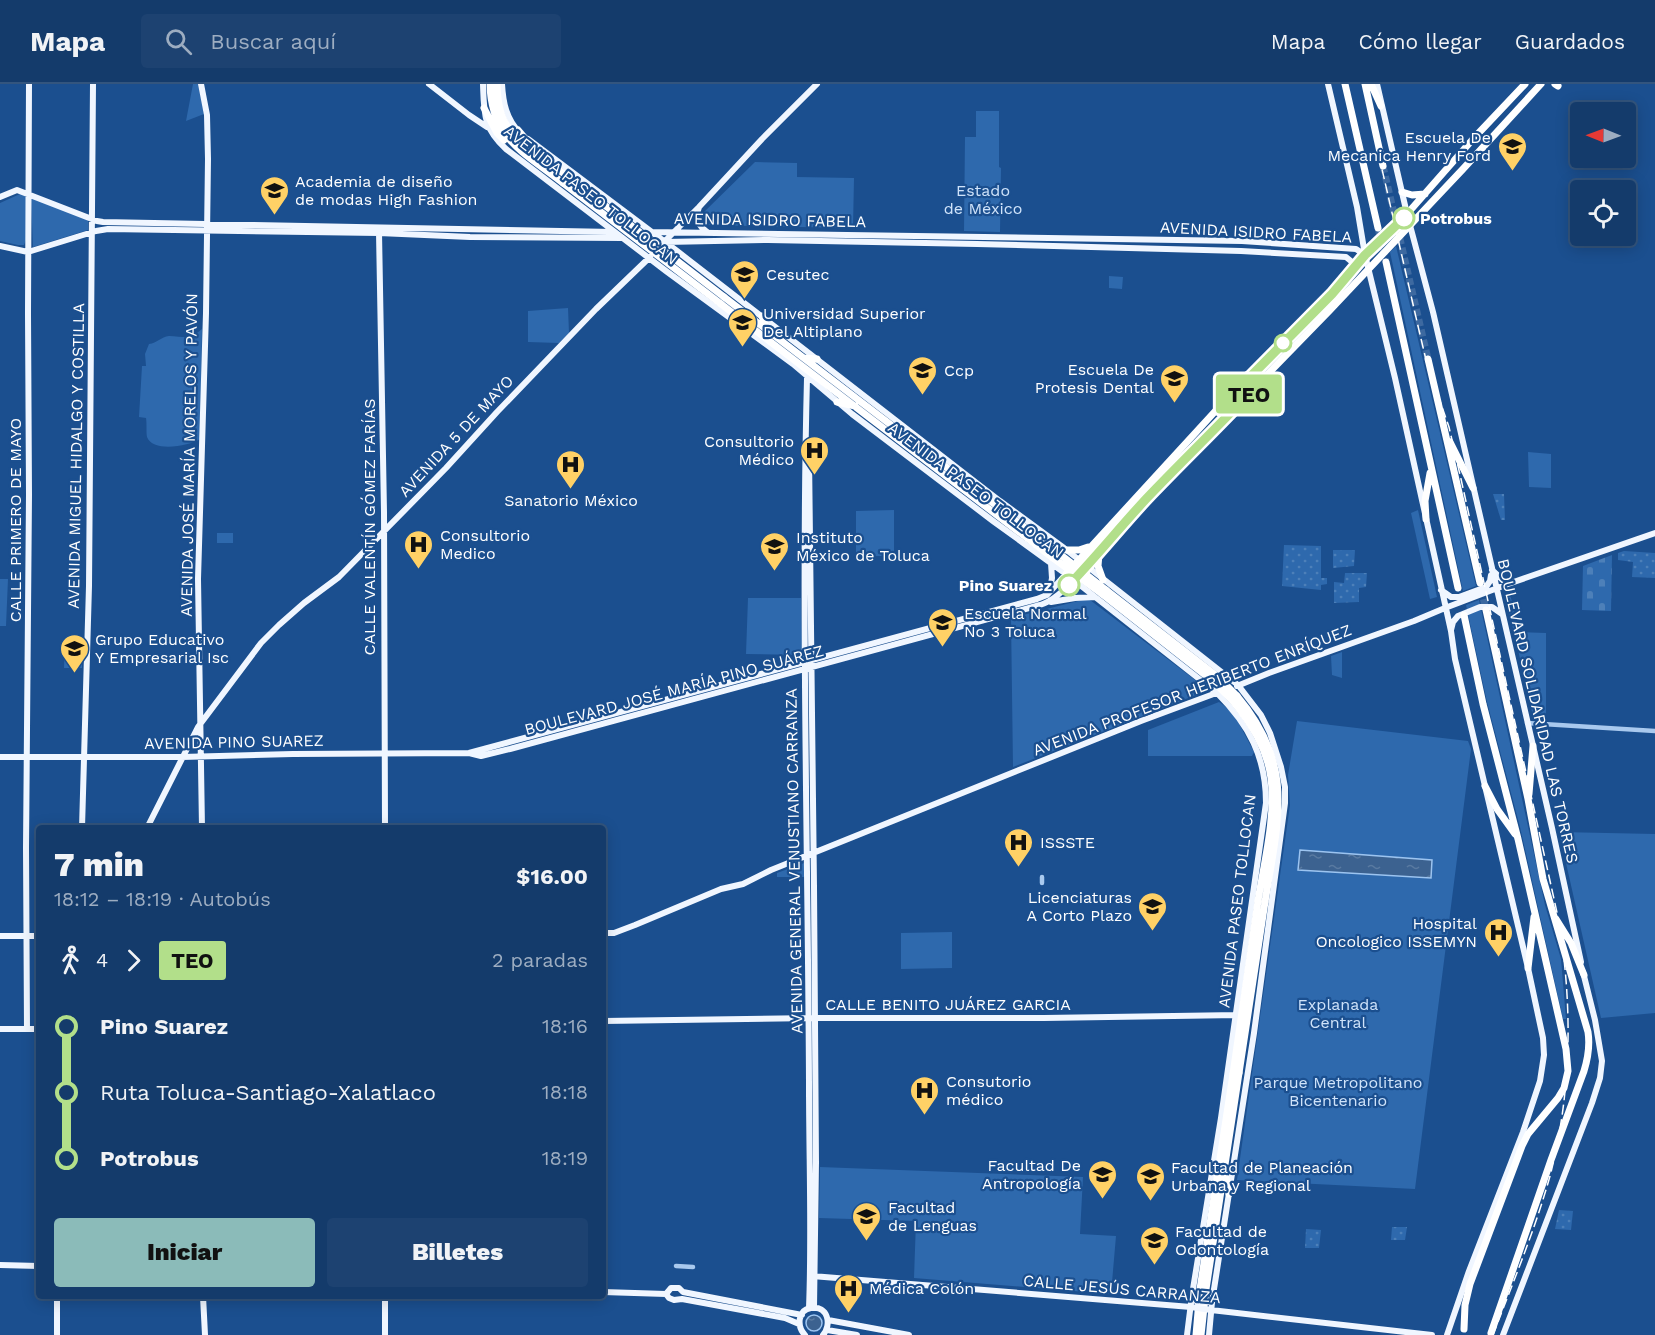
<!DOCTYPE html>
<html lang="es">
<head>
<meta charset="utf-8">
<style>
	:root { --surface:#143b6b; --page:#1d4271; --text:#f1f3f6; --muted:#9dadc1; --line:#33557e; --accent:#8bbbb9 }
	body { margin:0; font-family:"Work Sans",sans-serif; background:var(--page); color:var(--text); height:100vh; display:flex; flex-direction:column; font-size:22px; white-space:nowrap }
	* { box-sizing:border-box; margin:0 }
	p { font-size:20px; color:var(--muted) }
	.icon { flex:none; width:33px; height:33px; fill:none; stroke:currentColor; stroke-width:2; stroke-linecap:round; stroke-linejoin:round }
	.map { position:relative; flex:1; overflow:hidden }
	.sheet { position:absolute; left:36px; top:741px; width:570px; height:474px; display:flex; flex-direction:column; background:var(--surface); border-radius:6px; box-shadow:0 3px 15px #0003,0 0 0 2px var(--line) }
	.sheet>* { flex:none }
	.badge { padding:0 12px; border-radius:4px; font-size:21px; line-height:39px }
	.needle { width:39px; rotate:271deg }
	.buttons { position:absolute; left:1570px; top:18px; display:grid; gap:12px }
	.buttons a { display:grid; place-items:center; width:66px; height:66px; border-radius:6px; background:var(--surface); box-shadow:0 3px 15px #0003,0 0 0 2px var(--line); font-size:30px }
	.map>.badge { position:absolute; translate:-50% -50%; box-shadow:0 0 0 3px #fff }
	.legs { display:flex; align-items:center; gap:9px; height:66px; padding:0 18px; font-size:20px }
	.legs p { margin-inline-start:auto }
	.head { display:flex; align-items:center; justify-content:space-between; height:102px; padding:0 18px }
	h1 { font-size:33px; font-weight:800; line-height:45px }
	.primary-button { display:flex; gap:12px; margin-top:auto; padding:12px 18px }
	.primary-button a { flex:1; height:69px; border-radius:6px; background:var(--accent); color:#111; font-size:24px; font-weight:800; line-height:69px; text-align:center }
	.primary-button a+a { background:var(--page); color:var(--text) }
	ul { padding:0 18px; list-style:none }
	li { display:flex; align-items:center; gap:21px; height:66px; font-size:22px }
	li i { display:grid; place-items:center; width:9px; height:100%; margin:0 8px; background:currentColor }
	li i::after { content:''; width:15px; height:15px; margin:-8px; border:4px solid; border-radius:50%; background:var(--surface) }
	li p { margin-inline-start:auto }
	li:first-child i { background:linear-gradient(#0000 50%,currentColor 0) }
	li:last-child i { background:linear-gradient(currentColor 50%,#0000 0) }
	header { display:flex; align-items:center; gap:36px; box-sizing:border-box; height:84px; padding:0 30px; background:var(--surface); border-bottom:2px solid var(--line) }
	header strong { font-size:28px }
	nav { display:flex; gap:33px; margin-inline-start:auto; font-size:21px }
	.search { width:420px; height:54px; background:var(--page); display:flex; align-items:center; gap:15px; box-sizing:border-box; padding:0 21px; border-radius:6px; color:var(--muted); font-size:22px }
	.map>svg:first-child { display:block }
	.grass { fill:url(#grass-dots) }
	.cemetery { fill:url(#cemetery-stones) }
	.green { fill:#2e69ad }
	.water { fill:url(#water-ripples); stroke:#9cc4f0; stroke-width:1.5 }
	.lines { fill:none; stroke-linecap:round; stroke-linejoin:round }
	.highway-tunnel { stroke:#3d69a0; stroke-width:7; stroke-dasharray:7 3.5; stroke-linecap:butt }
	.minor { stroke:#a9c9ee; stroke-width:4.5 }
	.major { stroke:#f0f6ff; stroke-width:6 }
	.highway { stroke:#fff; stroke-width:7 }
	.rail { stroke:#fff; stroke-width:1.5; stroke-dasharray:10 4.5; stroke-linecap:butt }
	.major-bridge { stroke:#f0f6ff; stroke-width:6 }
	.highway-bridge { stroke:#fff; stroke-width:7 }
	.line-1-casing { stroke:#fff; stroke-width:14 }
	.line-1 { stroke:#b2df8a; stroke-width:9 }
	.stop-1-dot { fill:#fff; stroke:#b2df8a; stroke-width:3 }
	.labels { text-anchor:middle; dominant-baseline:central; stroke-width:4.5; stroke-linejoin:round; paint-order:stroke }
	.poi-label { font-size:16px; fill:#fff; stroke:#1b4f8f; text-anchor:start }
	.park-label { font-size:16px; fill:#cfe3fa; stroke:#1b4f8f }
	.street-label { font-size:16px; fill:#fff; stroke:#1b4f8f }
	.stop-label { font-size:16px; font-weight:bold; fill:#fff; stroke:#1b4f8f; text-anchor:start }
</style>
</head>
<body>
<header>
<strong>Mapa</strong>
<div class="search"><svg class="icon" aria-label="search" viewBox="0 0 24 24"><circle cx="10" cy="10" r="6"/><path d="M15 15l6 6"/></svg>Buscar aquí</div>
<nav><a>Mapa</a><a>Cómo llegar</a><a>Guardados</a></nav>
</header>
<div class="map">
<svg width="1655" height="1251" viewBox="0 0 1655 1251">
	<defs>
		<pattern id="grass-dots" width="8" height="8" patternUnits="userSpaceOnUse" patternTransform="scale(1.5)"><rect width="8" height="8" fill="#2e69ad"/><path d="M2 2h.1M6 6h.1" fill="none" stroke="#4d80b9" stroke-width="1.8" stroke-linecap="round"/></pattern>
		<pattern id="cemetery-stones" width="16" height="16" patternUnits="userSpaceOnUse" patternTransform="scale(1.5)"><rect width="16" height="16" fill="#2e69ad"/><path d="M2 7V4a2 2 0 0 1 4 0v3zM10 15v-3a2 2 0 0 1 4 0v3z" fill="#4d80b9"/></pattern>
		<pattern id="water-ripples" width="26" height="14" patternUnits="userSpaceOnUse" patternTransform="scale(1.5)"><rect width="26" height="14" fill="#3c6290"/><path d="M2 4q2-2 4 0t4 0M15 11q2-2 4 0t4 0" fill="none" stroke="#597aa1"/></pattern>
	</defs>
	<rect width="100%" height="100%" fill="#1b4f8f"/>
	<path class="grass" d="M1493,410H1504L1505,436H1501Z
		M1284,461L1321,462V494H1327V500L1321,501V506L1282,502Z
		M1333,466H1355L1354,482L1333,484Z
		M1624,467L1655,469V494L1632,493L1633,478L1618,476V469Z
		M1345,489H1367L1366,503L1359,504V518L1334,519V498L1344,499Z
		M1510,510L1519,548H1514L1505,512Z
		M1559,1126L1573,1127L1571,1146L1555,1145Z
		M1392,1143H1407L1405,1156H1391Z
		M1306,1145L1321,1146L1319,1164H1305Z"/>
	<path class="cemetery" d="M1612,471L1611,527L1582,526L1583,482Z"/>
	<path class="green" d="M193,0H198L204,30L186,37Z
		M976,27H999V83L1001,84L1000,148L964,147L965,53H976Z
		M755,78L797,79V93L854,94L853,144L707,141L703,139L702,131L704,128Z
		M20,110H23L26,113V156L24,161H18L0,157V119Z
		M31,114L88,135V146L33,163Z
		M1396,162L1476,502L1463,507L1390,168Z
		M1109,192L1123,193L1122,205L1109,204Z
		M568,224L569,249L559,259L528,258V227Z
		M202,245L200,355C189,362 153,369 147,353C146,348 147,340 146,334L139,333L142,282H146L145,270L149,260C157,259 161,253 169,252C177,252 184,254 192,253Z
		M1528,368L1551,370V404L1529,403Z
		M894,426V472H856V427Z
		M1418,426L1437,513L1430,515L1411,429Z
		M217,449H233V459H217Z
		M0,495H8L6,542H0Z
		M748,514H801L802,571L746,570Z
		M1082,516H1090L1203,602L1201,609L1013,683L1011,534Z
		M1479,516L1545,821L1561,875L1566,935H1563L1520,743L1487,618L1466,521Z
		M1514,548L1546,549V633L1533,632Z
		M65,555H82V584H64Z
		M1342,568V594L1332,591L1331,572Z
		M1219,618L1233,628L1254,668L1252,672H1148V646Z
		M1297,637L1468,657L1471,665L1415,1105L1237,1096L1290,721L1288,691Z
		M1559,748L1655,750V929L1601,934Z
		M807,778V793H777V789Z
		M952,848V884L901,885V849Z
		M820,1083L1083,1093L1080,1150L1116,1152L1111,1210L914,1194L916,1137L819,1134Z"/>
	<path class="water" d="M1300,766L1432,776L1431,794L1298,786Z
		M806 1239a8 8 0 1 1 16 0a8 8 0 1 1-16 0Z"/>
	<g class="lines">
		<path class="highway-tunnel" d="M1383,82L1428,275
			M1378,144L1386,178
			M1481,505L1486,526"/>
		<path class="minor" d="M1527,639L1655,647
			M1042,793V799
			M676,1182L693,1183"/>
		<path class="major" d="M201,0L207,31L208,75L206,229L198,495L202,744
			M429,0L469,31L487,43
			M483,0C484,29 483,44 506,65L666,187L793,280L852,330L993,437L1066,490L1217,609C1249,641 1266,673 1266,719L1221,1034L1192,1211L1187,1251
			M502,0C503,18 506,35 520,49
			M1328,0L1357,123L1365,171L1395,294L1451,547L1455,575L1528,884L1543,954L1544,971L1540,997L1523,1048L1469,1187L1447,1251
			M1377,0L1407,130L1433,228L1552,744L1581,878
			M528,55L677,167L1000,417L1064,464L1238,601L1261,631L1270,649L1281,683L1285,703V719L1254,949L1212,1218L1209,1251
			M0,113L17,106L97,137L103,138L614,148
			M699,123C695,134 698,142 707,148
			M379,148L384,428L385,744
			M651,148L1242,157L1356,165L1365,171
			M665,158L768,156L977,160L1241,167L1346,173L1352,178V186
			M663,159L699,123L762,55L817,0
			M0,162L28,168L96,147L108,145L379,149L470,153L622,154
			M807,294C801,529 808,765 809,1000C809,1075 812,1150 809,1224
			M809,370L814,803L816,1078L814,1224
			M1492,486L1507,500
			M1050,505L1052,494L1051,479
			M1441,506L1451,513H1459L1486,503L1490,497L1491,491
			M1051,518L1075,514L1095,513
			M1451,546L1453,538L1458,532L1480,523H1492L1502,530
			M1237,602L1269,589L1414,537L1445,524L1508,500L1655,449
			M469,669L481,672L510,665L1040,521C1053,517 1064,506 1074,496
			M0,673H182L293,670L469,669L1037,515L1047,511L1066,490
			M82,744L89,502L93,0
			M147,744L198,643L261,559L279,541L304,519L339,493L446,384L497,328L596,225L650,173
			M603,849H614L635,841L721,805L743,800L771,786L1141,637L1219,608
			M0,852H39
			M603,937L815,934H1044L1238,931
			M0,945H39
			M27,945L26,764L29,411L28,230L29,0
			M0,1181L39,1182
			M812,1192L1191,1223
			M603,1208L666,1210
			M666,1210L671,1204H679L683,1208L802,1231
			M666,1210L669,1214L674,1216L682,1215L785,1234L799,1240
			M57,1212V1251
			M203,1212L205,1251
			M1211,1226L1432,1251
			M828,1236L909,1251
			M827,1246L857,1251
			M385,1251V1212
			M805,1251C797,1243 797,1226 811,1224C828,1221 832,1241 823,1251
			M1503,1251L1592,1019L1600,994L1602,977L1595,936L1583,888"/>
		<path class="highway" d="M490,0C491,55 524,68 563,99
			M497,0C498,36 506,46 534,67C545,76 557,84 568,93
			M1345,0L1378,144
			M1365,0L1383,82
			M1371,0L1381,22
			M1555,0L1558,2
			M484,24L497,49L504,56
			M518,46L529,59
			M1402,108L1412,111L1425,110
			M1386,178L1458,504
			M724,213L1057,468
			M721,220L1053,474
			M762,232L767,246
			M804,274L817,275
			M1428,275L1480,499
			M837,318L855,322
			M1450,358L1473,404
			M1426,435L1425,417L1430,389
			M1066,466H1079L1088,463
			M1099,470L1098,482L1103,496
			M1066,490L1242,298L1251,292L1332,210L1365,171L1407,130L1473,55L1525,0
			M1074,496L1087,483L1101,466L1145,416L1330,226L1463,85L1541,0
			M1106,506L1218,593
			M1102,510L1214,598
			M1486,526L1528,715L1543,795L1588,948C1590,961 1588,974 1584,987L1551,1076L1491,1249
			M1464,531L1483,620L1518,755L1566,965L1568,987L1564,1004L1558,1014L1528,1050L1522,1062L1470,1200L1465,1221L1464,1245
			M1237,612C1296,682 1278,736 1265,818
			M1232,616C1251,639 1267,664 1271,694C1276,733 1264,779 1258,817
			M1485,702L1497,725L1515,750
			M1529,710L1533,662
			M1556,835L1571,859L1584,891
			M1528,884L1534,833
			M1226,1094L1229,1110
			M1196,1251L1200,1205L1233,990
			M1201,1251L1206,1205L1239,989"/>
		<path class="rail" d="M1365,0L1376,59L1418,242L1427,280L1449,343L1461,395L1558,833C1573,920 1572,1006 1550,1092C1535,1146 1513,1198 1493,1251"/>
		<path class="major-bridge" d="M1192,1215L1198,1218H1212
			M1191,1223L1211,1226"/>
		<path class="highway-bridge" d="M568,93L724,213
			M563,99L721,220
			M1057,468L1106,506
			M1053,474L1102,510
			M1218,593L1237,612
			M1214,598L1232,616
			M1239,989L1265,818
			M1233,990L1258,817"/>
	</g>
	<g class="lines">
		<defs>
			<path id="line-1" d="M1069,501C1096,473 1120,443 1146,415C1183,376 1222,339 1258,300L1242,298L1251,292L1332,210L1365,171L1404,134"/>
		</defs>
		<use href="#line-1" class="line-1-casing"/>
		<use href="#line-1" class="line-1"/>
	</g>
	<defs>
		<symbol id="university-pin" viewBox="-11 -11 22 30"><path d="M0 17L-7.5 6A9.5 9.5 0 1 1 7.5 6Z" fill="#ffd166" stroke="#1b4f8f"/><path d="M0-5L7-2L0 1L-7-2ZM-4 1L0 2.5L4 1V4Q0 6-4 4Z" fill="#111"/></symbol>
		<symbol id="hospital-pin" viewBox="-11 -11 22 30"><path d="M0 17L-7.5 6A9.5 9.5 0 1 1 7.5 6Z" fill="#ffd166" stroke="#1b4f8f"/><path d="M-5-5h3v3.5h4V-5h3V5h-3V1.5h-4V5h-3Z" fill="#111"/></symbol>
	</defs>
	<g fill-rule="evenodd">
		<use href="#university-pin" x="1496" y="46" width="33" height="45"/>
		<use href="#university-pin" x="258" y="90" width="33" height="45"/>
		<use href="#university-pin" x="728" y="174" width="33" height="45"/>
		<use href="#university-pin" x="726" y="222" width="33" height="45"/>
		<use href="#university-pin" x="906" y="270" width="33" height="45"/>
		<use href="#university-pin" x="1158" y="278" width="33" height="45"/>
		<use href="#hospital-pin" x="798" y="350" width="33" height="45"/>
		<use href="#hospital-pin" x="554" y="364" width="33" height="45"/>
		<use href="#hospital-pin" x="402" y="444" width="33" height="45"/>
		<use href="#university-pin" x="758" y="446" width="33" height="45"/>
		<use href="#university-pin" x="926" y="522" width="33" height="45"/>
		<use href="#university-pin" x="58" y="548" width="33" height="45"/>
		<use href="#hospital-pin" x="1002" y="742" width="33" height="45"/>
		<use href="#university-pin" x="1136" y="806" width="33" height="45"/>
		<use href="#hospital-pin" x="1482" y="832" width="33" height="45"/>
		<use href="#hospital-pin" x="908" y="990" width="33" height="45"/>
		<use href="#university-pin" x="1086" y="1074" width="33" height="45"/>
		<use href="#university-pin" x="1134" y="1076" width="33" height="45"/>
		<use href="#university-pin" x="850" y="1116" width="33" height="45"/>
		<use href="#university-pin" x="1138" y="1140" width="33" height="45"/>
		<use href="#hospital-pin" x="832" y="1188" width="33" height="45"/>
	</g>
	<g class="stop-1-dot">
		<circle cx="1404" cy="134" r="10"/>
		<circle cx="1283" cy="259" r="8"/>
		<circle cx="1069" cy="501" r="10"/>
	</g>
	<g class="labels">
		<g class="poi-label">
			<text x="1491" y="53" text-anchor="end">Escuela De<tspan x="1491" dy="18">Mecanica Henry Ford</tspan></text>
			<text x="295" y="97">Academia de diseño<tspan x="295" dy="18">de modas High Fashion</tspan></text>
			<text x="766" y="190">Cesutec</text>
			<text x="763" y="229">Universidad Superior<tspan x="763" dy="18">Del Altiplano</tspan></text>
			<text x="1154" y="285" text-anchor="end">Escuela De<tspan x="1154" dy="18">Protesis Dental</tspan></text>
			<text x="944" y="286">Ccp</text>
			<text x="794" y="357" text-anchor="end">Consultorio<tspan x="794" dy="18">Médico</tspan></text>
			<text x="571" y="416" text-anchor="middle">Sanatorio México</text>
			<text x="440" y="451">Consultorio<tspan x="440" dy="18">Medico</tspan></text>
			<text x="796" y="453">Instituto<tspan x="796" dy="18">México de Toluca</tspan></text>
			<text x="964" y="529">Escuela Normal<tspan x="964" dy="18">No 3 Toluca</tspan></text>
			<text x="95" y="555">Grupo Educativo<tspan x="95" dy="18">Y Empresarial Isc</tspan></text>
			<text x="1040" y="758">ISSSTE</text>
			<text x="1132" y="813" text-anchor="end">Licenciaturas<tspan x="1132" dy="18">A Corto Plazo</tspan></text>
			<text x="1477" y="839" text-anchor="end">Hospital<tspan x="1477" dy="18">Oncologico ISSEMYN</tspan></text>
			<text x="946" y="997">Consutorio<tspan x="946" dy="18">médico</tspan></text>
			<text x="1081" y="1081" text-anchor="end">Facultad De<tspan x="1081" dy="18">Antropología</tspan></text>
			<text x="1171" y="1083">Facultad de Planeación<tspan x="1171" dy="18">Urbana y Regional</tspan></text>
			<text x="888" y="1123">Facultad<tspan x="888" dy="18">de Lenguas</tspan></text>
			<text x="1175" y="1147">Facultad de<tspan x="1175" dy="18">Odontología</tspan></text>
			<text x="869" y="1204">Médica Colón</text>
		</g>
		<g class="park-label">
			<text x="983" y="106">Estado<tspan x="983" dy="18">de México</tspan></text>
			<text x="1338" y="920">Explanada<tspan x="1338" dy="18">Central</tspan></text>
			<text x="1338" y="998">Parque Metropolitano<tspan x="1338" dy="18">Bicentenario</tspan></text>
		</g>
		<g class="street-label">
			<text transform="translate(591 111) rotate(38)">AVENIDA PASEO TOLLOCAN</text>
			<text transform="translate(770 136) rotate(1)">AVENIDA ISIDRO FABELA</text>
			<text transform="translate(1256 148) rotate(3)">AVENIDA ISIDRO FABELA</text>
			<text transform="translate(456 352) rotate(-47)">AVENIDA 5 DE MAYO</text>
			<text transform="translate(189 371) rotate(-89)">AVENIDA JOSÉ MARÍA MORELOS Y PAVÓN</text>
			<text transform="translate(76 372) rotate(-89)">AVENIDA MIGUEL HIDALGO Y COSTILLA</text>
			<text transform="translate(976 406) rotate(37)">AVENIDA PASEO TOLLOCAN</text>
			<text transform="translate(15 436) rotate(-90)">CALLE PRIMERO DE MAYO</text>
			<text transform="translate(369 443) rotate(-90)">CALLE VALENTÍN GÓMEZ FARÍAS</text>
			<text transform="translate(674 606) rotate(-15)">BOULEVARD JOSÉ MARÍA PINO SUÁREZ</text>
			<text transform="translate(1192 606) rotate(-21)">AVENIDA PROFESOR HERIBERTO ENRÍQUEZ</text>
			<text transform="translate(1538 627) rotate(77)">BOULEVARD SOLIDARIDAD LAS TORRES</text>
			<text transform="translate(234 658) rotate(-1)">AVENIDA PINO SUAREZ</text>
			<text transform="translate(794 777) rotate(-91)">AVENIDA GENERAL VENUSTIANO CARRANZA</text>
			<text transform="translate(1237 817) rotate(-83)">AVENIDA PASEO TOLLOCAN</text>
			<text x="948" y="920">CALLE BENITO JUÁREZ GARCIA</text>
			<text transform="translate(1122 1205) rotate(5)">CALLE JESÚS CARRANZA</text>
		</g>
		<g class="stop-label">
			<text x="1420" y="134">Potrobus</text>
			<text x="1052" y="501" text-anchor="end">Pino Suarez</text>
		</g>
	</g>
</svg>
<div class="buttons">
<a><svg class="needle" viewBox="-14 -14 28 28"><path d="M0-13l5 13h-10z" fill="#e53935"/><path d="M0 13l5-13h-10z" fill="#9dadc1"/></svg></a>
<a><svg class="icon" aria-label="locate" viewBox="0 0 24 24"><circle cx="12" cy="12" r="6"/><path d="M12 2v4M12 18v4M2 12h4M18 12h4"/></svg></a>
</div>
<b class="badge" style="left:1249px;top:310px;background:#b2df8a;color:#111">TEO</b>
<section class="sheet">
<div class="head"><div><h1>7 min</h1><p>18:12 – 18:19 · Autobús</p></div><b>$16.00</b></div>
<div class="legs"><svg class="icon" aria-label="walk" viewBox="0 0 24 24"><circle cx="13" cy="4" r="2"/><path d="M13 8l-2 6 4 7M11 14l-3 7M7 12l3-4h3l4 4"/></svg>4<svg class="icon" aria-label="forward" viewBox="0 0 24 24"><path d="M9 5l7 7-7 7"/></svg><b class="badge" style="background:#b2df8a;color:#111">TEO</b><p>2 paradas</p></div>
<ul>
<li><i style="color:#b2df8a"></i><b>Pino Suarez</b><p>18:16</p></li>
<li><i style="color:#b2df8a"></i><span>Ruta Toluca-Santiago-Xalatlaco</span><p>18:18</p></li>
<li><i style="color:#b2df8a"></i><b>Potrobus</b><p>18:19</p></li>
</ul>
<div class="primary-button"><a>Iniciar</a><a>Billetes</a></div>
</section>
</div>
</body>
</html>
